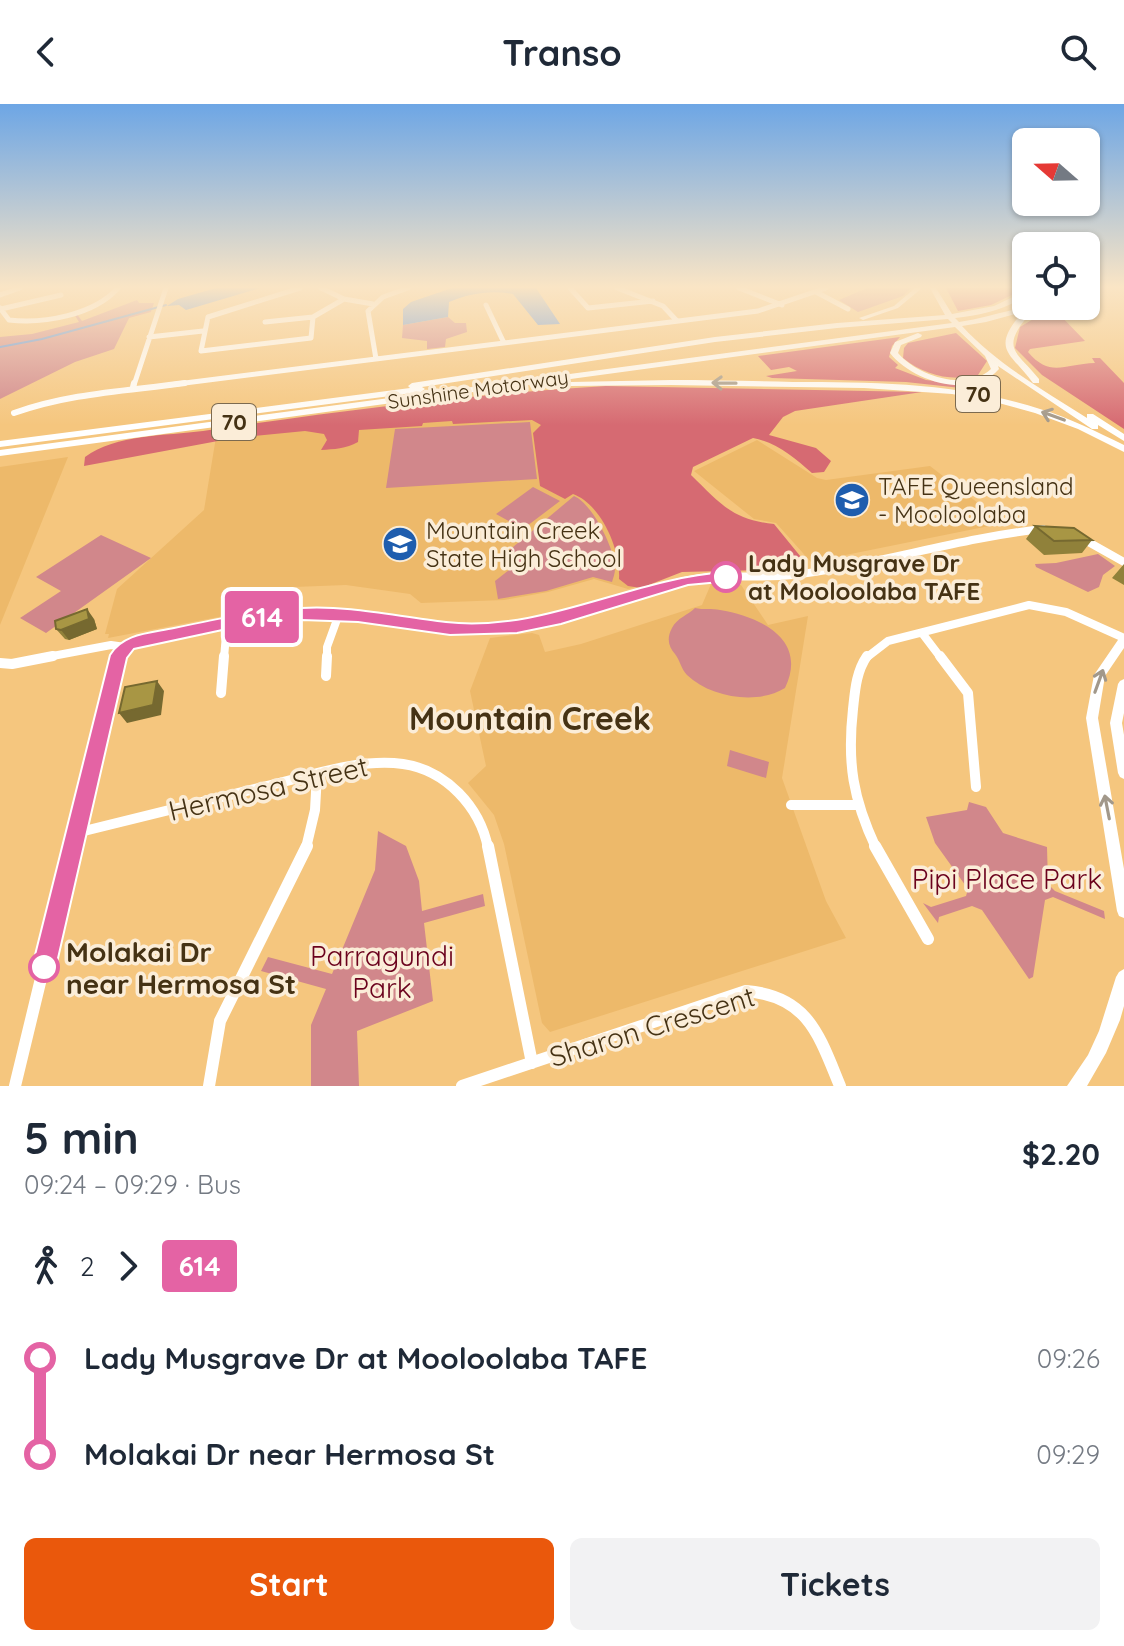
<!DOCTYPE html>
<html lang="en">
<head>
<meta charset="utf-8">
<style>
	:root { --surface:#fff; --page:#f2f2f3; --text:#1f2937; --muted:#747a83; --accent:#ea580c }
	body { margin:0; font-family:Quicksand,sans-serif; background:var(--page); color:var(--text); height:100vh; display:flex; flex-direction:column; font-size:30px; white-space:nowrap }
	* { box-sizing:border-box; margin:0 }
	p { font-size:26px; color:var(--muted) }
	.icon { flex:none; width:44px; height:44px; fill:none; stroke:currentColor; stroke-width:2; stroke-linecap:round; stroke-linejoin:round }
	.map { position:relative; height:982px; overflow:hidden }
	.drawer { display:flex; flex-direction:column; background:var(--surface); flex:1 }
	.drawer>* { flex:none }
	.badge { padding:0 16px; border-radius:6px; font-size:28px; line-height:52px }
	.needle { width:52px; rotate:290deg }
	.fabs { position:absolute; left:1012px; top:24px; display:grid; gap:16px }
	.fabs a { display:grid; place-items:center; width:88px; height:88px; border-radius:12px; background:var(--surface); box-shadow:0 2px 6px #0004; font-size:40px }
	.map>.badge { position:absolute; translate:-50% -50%; box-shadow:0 0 0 4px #fff }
	.legs { display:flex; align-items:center; gap:12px; height:88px; padding:0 24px; font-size:26px }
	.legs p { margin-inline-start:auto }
	.summary { display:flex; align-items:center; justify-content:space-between; height:136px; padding:0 24px }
	h1 { font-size:44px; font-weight:800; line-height:60px }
	.button { display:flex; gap:16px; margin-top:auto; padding:16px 24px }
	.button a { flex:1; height:92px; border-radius:12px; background:var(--accent); color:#fff; font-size:32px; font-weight:800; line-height:92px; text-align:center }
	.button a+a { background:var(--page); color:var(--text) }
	ul { padding:0 24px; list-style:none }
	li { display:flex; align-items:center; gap:28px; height:96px; font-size:30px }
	li i { display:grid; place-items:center; width:12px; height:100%; margin:0 10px; background:currentColor }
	li i::after { content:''; width:20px; height:20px; margin:-10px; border:6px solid; border-radius:50%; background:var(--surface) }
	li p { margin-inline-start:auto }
	li:first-child i { background:linear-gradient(#0000 50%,currentColor 0) }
	li:last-child i { background:linear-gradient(currentColor 50%,#0000 0) }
	header { display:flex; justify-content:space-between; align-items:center; height:104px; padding:0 24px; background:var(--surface); font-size:36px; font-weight:800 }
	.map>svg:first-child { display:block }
	.built { fill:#edb96a }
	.green { fill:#d1878b }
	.forest { fill:#d66a72 }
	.water { fill:#5690e1 }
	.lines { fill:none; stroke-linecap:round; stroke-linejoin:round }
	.stream { stroke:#5690e1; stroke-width:2 }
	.minor-far4 { stroke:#fff; stroke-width:5 }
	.minor-far3 { stroke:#fff; stroke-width:6 }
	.minor-far2 { stroke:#fff; stroke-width:8 }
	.minor-far1 { stroke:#fff; stroke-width:10 }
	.minor { stroke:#fff; stroke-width:12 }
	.major { fill:#fff; fill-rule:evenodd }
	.highway { fill:#fff; fill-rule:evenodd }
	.wall { fill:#90813a }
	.shaded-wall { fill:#766930 }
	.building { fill:#a89644; stroke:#766930; stroke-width:2 }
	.oneway { stroke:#a2988a }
	.line-1 { fill:#e463a4; stroke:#fff; stroke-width:2 }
	.stop-1-dot { fill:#fff; stroke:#e463a4; stroke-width:4 }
	.labels { text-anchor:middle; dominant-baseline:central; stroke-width:7; stroke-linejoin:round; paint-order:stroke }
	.far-street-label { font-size:20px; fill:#453214; stroke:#fbedd8 }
	.shield { fill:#fbedd8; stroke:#7c6a4f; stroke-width:2 }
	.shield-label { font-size:22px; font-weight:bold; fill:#453214 }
	.poi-label { font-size:24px; fill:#453214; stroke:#fbedd8; text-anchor:start }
	.stop-label { font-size:24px; font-weight:bold; fill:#453214; stroke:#fbedd8; text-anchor:start }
	.near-street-label { font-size:28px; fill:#453214; stroke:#fbedd8 }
	.near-park-label { font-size:28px; fill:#6b021d; stroke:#fbedd8 }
	.near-stop-label { font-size:28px; font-weight:bold; fill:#453214; stroke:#fbedd8; text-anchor:start }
	.district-label { font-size:32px; font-weight:bold; fill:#453214; stroke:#fbedd8 }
</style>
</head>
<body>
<header><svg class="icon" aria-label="back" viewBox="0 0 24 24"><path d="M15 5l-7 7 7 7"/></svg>Transo<svg class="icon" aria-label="search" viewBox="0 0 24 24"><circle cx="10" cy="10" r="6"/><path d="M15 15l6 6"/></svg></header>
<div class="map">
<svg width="1124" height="982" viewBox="0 0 1124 982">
	<rect width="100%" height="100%" fill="#f5c67e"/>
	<path class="built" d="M564,307L653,478L628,485L594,475L548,488L504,496L421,499L410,490L346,481L268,484L253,491L229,511L108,534L109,530H105L117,485L204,406L216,333Z
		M757,336L817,374L826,376L930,362L1004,419L811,458L776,419L754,415L694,367Z
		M68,353L0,521V363Z
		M711,480L741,481L768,521L808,512L782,674L826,797L846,834L550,928L542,919L504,740L494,711L468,679L486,662L470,587L490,534L532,529L539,531L545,548L581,540L702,501Z"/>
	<path class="green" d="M867,184H911L903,192L858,208L839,196Z
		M137,196L139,199H154L151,208L129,214L114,245L75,258L0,295V233L32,230L79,218L74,210L76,209L82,217Z
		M448,213L455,219H466L467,228L446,235L445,243L427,245V237L402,234L403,221Z
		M530,318L537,375L386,384L395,325Z
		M533,383L560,397L523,425L496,410Z
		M574,392C592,399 616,447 615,465C615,470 613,474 612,478L593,473L546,487L498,495L495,477L519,458L507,448Z
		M101,431L151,454L46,529L20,514L61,487L36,473Z
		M1098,450L1115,462L1103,471L1099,483L1088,488L1036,463L1035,460L1056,459Z
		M695,504C703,506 712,504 720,506C762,513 808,536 785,584C758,601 711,594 687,571C681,565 680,556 675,550C669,543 666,535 672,524C677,514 688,511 695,504Z
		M730,646L769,658L766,674L727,662Z
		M969,698L986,703L1003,729L1047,743L1048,780L1055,787L1104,807L1105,815L1053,793L1045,796L1033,873L1029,875L982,806L972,802L939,813L938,819L923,799L931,803L966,792L968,785L935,739L926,713L967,706Z
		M378,727L406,742L419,777L422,807L483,790L485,802L424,819L433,897L357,927L359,982H311V921L326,885L261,867L268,853L332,870L375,766Z"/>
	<path class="forest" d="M946,184H1013L1018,188L991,201L958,207Z
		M1052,208L1059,210L1085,237L1030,245L1028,248C1050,274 1064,260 1095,259L1092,254H1100L1124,279V325L1042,271L1015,244L1020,223L1035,214Z
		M956,229L987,257L978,271C952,278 924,271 903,254L904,244L908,239Z
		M900,233L892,242L889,253L898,261L895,264L926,276L973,281L970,285L906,278L772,274L766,272L797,267L789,263L771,266L758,252Z
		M606,282L922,288L795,307L783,313L769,331L816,344L831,357L824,368L812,369C795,354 776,338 753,334L693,363L691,371C720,399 732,416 774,420L805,458L766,466L682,468L641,484L628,482L619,475C621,446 601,400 573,390L565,395L540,382L533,329L541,321L532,316L453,320L452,317L423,319L422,322L359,326L358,338C346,345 334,345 321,346L327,336L324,330L305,327L234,334L84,362L85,353C116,330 166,332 203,327C336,307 471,290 606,282Z"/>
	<path class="water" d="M216,184H260L186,206L179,201L167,202L178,195Z
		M452,184H536L560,220L538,221L513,190C490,186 471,189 449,198L448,213L403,221V205L411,198Z"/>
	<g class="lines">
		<path class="stream" d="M0,243L42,235L166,201"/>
		<path class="minor-far4" d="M300,184L208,213L201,247L311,234L313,213L344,195
			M321,184L344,195L373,200
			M570,184L588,204L653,197
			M617,184L663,202L677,217
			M739,184L782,201
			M816,188L848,205
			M0,191L20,184
			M486,201L504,239
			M0,204L9,216C44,220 94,211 118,184
			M1,205L61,191
			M265,218L313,213
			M149,233L203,227
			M376,255L368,207L383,193L408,184
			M134,281L166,184
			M169,281L758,207L826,184"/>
		<path class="minor-far3" d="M133,283L134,279
			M14,309C70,289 127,287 185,279"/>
		<path class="minor-far2" d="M1083,435L1124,458
			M922,529L941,554
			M42,554L111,541L125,543L141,535C194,525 249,511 303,510C376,508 447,532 520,521C576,513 629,490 684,477C718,469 757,475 793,471C877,461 958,434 1043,425
			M118,554L125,543
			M224,554L227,519
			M327,554V543L339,510
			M866,554L888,537L1029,501L1066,508L1124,534"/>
		<path class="minor-far1" d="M867,552C856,568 855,587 853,605C847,659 853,695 876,744
			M940,552L968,589L976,683
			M0,559L12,560L53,552
			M326,572L327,552
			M221,589L224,552
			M791,701H858
			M76,729C141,713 206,697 271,681C313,671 360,654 403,660C446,666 480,703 488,744
			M72,744L119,552
			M306,744L315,706L317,670"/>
		<path class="minor" d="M488,742L532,959
			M875,742L928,835
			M15,982L73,742
			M209,982L220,917L307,742
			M462,982L746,887C808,892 819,931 840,982"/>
		<path class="major" d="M1124,532V544L1105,572L1098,614L1124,765V814L1119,812L1117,807L1086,614L1094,571L1120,533Z
			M1124,575V609L1122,619L1124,631V675L1120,673L1118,669L1110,619L1118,580L1120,577Z
			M1124,865V902L1120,916L1106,949L1087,982H1067L1088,951L1099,927L1116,873L1119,868Z"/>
		<path class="highway" d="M915,184H922L898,204L863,216L859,214L894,202Z
			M930,184H936L952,210L994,202L1019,190L1018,184H1024L1025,191C1006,206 980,211 955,214L959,218C987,214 1017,202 1045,202L986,218L962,222C997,260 1043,286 1087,314V310H1093L1124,330V337L1098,321V325H1092L998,262L999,265C972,296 913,278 890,249L895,238L918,229L922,231L921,233L901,241L898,249C917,272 967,288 991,265L985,252L955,223L0,352V346L952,219L948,215L837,224L715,238L422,283L425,285L421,288L0,343V337L410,284L408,282L412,279L715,233L837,219L945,211Z
			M1086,184H1095L1086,188Z
			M1050,202H1061L1034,211L1030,209Z
			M1020,211L1027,213C1000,246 1018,248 1039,275V279H1033C1011,249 991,246 1020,211Z
			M671,276C712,276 752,277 793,278C876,278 960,279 1040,305C1070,314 1097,328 1124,341V348L1078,325L1035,309L995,298L952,290L864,284L671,281L571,282L567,280L571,278Z"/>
	</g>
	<path class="wall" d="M1035,422L1092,436L1082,449L1044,451L1026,435Z
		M1124,460V481L1112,474Z
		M94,515L97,525L69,536L65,535L56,525Z"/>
	<path class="shaded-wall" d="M87,505L94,515L97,525L69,536L61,526Z
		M157,577L164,587L161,611L127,619L119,609Z"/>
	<path class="building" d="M1035,422L1074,424L1092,436L1054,437Z
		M87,505L89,515L61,526L56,525L55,517Z
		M157,577L153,601L119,609L125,583Z"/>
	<defs><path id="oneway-shaft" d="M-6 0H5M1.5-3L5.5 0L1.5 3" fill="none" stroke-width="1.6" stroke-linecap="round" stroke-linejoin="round" transform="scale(2)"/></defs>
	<g class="oneway">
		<use href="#oneway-shaft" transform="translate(724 279) rotate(-179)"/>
		<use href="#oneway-shaft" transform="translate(1053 312) rotate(-160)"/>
		<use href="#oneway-shaft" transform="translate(1099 577) rotate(-70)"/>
		<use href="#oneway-shaft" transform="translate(1107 703) rotate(-101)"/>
	</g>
	<linearGradient id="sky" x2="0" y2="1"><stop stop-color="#6da6e5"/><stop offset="0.57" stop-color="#fae5c5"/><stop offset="1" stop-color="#fae5c5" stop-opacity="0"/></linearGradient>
	<rect width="1124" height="321" fill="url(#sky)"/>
	<path class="line-1" d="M726,468L733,473L731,477L688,481L561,520L517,529L450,531L358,518L302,516L227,525L134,545L127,554L56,863L52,872L44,875L35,872L32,863L110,551C123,529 151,529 174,524C216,515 258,506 301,504C350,501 398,513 446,518C543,529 631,474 726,468Z"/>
	<defs>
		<symbol id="university-disc" viewBox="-11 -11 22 22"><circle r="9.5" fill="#1e5dae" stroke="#fbedd8"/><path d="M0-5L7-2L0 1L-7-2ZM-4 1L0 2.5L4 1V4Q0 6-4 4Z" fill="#fff"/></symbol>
		<symbol id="school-disc" viewBox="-11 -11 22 22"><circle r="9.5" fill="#1e5dae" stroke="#fbedd8"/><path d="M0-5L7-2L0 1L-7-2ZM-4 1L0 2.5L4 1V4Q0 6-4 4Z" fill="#fff"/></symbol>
	</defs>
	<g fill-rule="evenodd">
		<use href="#university-disc" x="832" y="376" width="40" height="40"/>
		<use href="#school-disc" x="380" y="420" width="40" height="40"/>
	</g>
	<g class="stop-1-dot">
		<circle cx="726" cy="473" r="14"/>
		<circle cx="44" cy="863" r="14"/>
	</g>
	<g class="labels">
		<g class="far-street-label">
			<text transform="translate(478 285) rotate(-8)">Sunshine Motorway</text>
		</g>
		<g class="shield">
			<rect x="956" y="272" width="44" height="36" rx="6"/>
			<rect x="212" y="300" width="44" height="36" rx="6"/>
		</g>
		<g class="shield-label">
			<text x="978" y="290">70</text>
			<text x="234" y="318">70</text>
		</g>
		<g class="poi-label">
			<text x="878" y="382">TAFE Queensland<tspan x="878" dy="28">- Mooloolaba</tspan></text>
			<text x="426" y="426">Mountain Creek<tspan x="426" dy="28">State High School</tspan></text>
		</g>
		<g class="stop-label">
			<text x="748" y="459">Lady Musgrave Dr<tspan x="748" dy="28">at Mooloolaba TAFE</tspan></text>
		</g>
		<g class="near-street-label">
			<text transform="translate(268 684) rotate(-13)">Hermosa Street</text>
			<text transform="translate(652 922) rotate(-17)">Sharon Crescent</text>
		</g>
		<g class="near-park-label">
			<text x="1007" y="774">Pipi Place Park</text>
			<text x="382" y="851">Parragundi<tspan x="382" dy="32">Park</tspan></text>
		</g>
		<g class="near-stop-label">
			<text x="66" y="847">Molakai Dr<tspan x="66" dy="32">near Hermosa St</tspan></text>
		</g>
		<g class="district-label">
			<text x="530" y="614">Mountain Creek</text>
		</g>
	</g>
</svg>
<div class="fabs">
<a><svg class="needle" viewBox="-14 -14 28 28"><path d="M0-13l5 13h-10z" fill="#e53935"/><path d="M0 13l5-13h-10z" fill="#747a83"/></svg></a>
<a><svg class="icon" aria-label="locate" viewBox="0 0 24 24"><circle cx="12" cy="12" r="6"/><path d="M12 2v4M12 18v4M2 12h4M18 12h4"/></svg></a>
</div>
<b class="badge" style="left:262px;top:513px;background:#e463a4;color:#fff">614</b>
</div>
<section class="drawer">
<div class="summary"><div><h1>5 min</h1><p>09:24 – 09:29 · Bus</p></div><b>$2.20</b></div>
<div class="legs"><svg class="icon" aria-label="walk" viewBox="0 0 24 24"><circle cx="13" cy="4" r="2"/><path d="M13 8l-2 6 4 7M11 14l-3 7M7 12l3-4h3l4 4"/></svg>2<svg class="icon" aria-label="forward" viewBox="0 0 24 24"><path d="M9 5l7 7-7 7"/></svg><b class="badge" style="background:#e463a4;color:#fff">614</b></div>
<ul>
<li><i style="color:#e463a4"></i><b>Lady Musgrave Dr at Mooloolaba TAFE</b><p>09:26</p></li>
<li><i style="color:#e463a4"></i><b>Molakai Dr near Hermosa St</b><p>09:29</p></li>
</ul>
<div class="button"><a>Start</a><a>Tickets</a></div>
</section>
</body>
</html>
